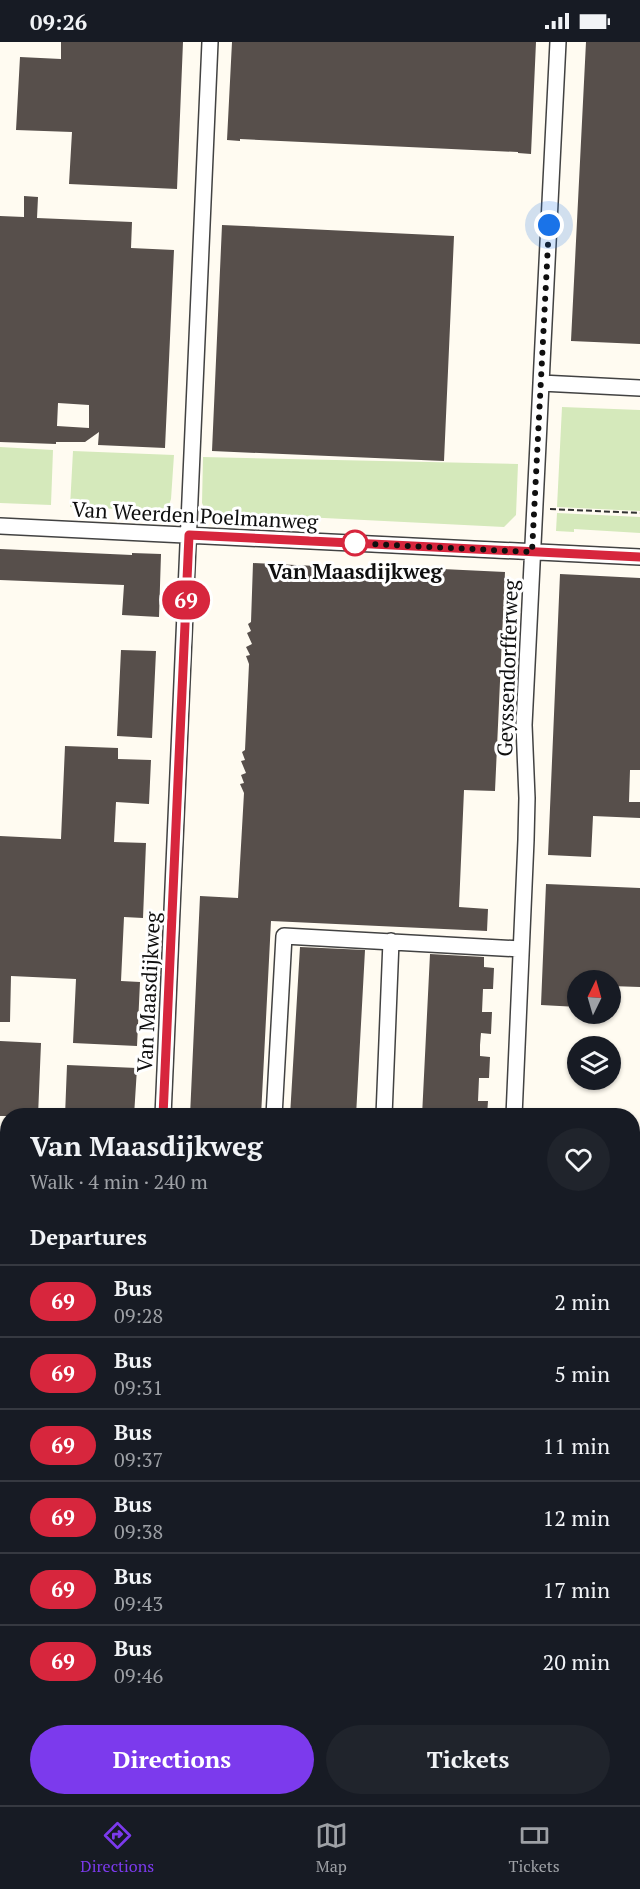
<!DOCTYPE html>
<html lang="en">
<head>
<meta charset="utf-8">
<style>
	:root { --surface:#171b24; --page:#20242c; --text:#f1f3f6; --muted:#9ea1a6; --line:#363941; --accent:#7c3aed }
	body { margin:0; font-family:"PT Serif",serif; background:var(--page); color:var(--text); height:100vh; display:flex; flex-direction:column; font-size:22px; white-space:nowrap }
	* { box-sizing:border-box; margin:0 }
	p { font-size:20px; color:var(--muted) }
	.icon { flex:none; width:33px; height:33px; fill:none; stroke:currentColor; stroke-width:2; stroke-linecap:round; stroke-linejoin:round }
	.map { position:relative; flex:1; overflow:hidden }
	.sheet { position:absolute; left:0px; top:1066px; width:640px; height:698px; display:flex; flex-direction:column; background:var(--surface); border-radius:24px 24px 0 0; box-shadow:0 2px 4px #0004 }
	.sheet>* { flex:none }
	.badge { padding:0 12px; border-radius:20px; font-size:21px; line-height:39px }
	.needle { width:39px; rotate:5deg }
	.buttons { position:absolute; left:567px; top:928px; display:grid; gap:12px }
	.buttons a { display:grid; place-items:center; width:54px; height:54px; border-radius:50%; background:var(--surface); box-shadow:0 2px 4px #0004; font-size:30px }
	.you { position:absolute; width:30px; height:30px; margin:-15px; border:4px solid #fff; border-radius:50%; background:#1a73e8; box-shadow:0 0 0 9px #1a73e833 }
	.map>.badge { position:absolute; translate:-50% -50%; box-shadow:0 0 0 3px #fff }
	h2 { padding:0 30px; font-size:22px; line-height:54px }
	.round { display:grid; place-items:center; flex:none; width:63px; height:63px; border-radius:32px; background:var(--page) }
	.overview { display:flex; align-items:center; justify-content:space-between; height:102px; padding:0 30px }
	h1 { font-size:28px; font-weight:600; line-height:45px }
	.button { display:flex; gap:12px; margin-top:auto; padding:12px 30px }
	.button a { flex:1; height:69px; border-radius:36px; background:var(--accent); color:#fff; font-size:24px; font-weight:600; line-height:69px; text-align:center }
	.button a+a { background:var(--page); color:var(--text) }
	ul { padding:0; list-style:none }
	li { display:flex; align-items:center; gap:18px; height:72px; padding:0 30px; border-top:2px solid var(--line) }
	li div { flex:1 }
	li b { display:block; font-size:22px }
	li em { font-style:normal }
	li .badge { min-width:66px; font-weight:700; text-align:center }
	.status { display:flex; justify-content:space-between; align-items:center; height:42px; padding:0 30px; background:var(--surface); direction:ltr }
	.status svg { height:16px; fill:currentColor }
	.dock { display:flex; justify-content:space-around; align-items:center; height:84px; border-top:2px solid var(--line); background:var(--surface); font-size:16px; color:var(--muted) }
	.dock a { display:grid; justify-items:center; gap:3px }
	.dock .on { color:var(--accent) }
	.map>svg:first-child { display:block }
	.green { fill:#d5e9bb }
	.building { fill:#574f4b; fill-rule:evenodd }
	.lines { fill:none; stroke-linecap:round; stroke-linejoin:round }
	.minor-casing { stroke:#424242; stroke-width:18 }
	.path { stroke:#313131; stroke-width:2; stroke-dasharray:6 3; stroke-linecap:butt }
	.minor { stroke:#fff; stroke-width:15 }
	.rail-casing { stroke:#bc2938; stroke-width:7 }
	.rail { stroke:#fff; stroke-width:4.5; stroke-dasharray:14; stroke-linecap:butt }
	.line-casing { stroke:#fff; stroke-width:14 }
	.line { stroke:#d7263d; stroke-width:9 }
	.walk { stroke:#0f0f0f; stroke-width:6; stroke-dasharray:0 10.8 }
	.stop-dot { fill:#fff; stroke:#d7263d; stroke-width:3 }
	.labels { text-anchor:middle; dominant-baseline:central; stroke-width:6; stroke-linejoin:round; paint-order:stroke }
	.street-label { font-size:21px; fill:#0f0f0f; stroke:#fff }
	.stop-label { font-size:21px; font-weight:bold; fill:#0f0f0f; stroke:#fff }
</style>
</head>
<body>
<div class="status"><b>09:26</b><svg viewBox="0 0 49 12"><path d="M0 12V9h3v3zM5 12V6h3v6zM10 12V3h3v9zM15 12V0h3v12zM26 1h20v11H26zM47 4h2v5h-2z"/></svg></div>
<div class="map">
<svg width="640" height="1763" viewBox="0 0 640 1763">
	<rect width="100%" height="100%" fill="#fffbf1"/>
	<path class="green" d="M562,365L640,368V469L557,465Z
		M0,405L53,408L51,463L0,461Z
		M73,409L174,413L171,457L167,469L70,465Z
		M203,415L518,422L516,473L504,485L206,470L202,461Z
		M557,471L640,475V491L574,487V490L556,489Z
		M0,1602H7V1628H0Z
		M633,1616L640,1617V1650L633,1649Z
		M0,1697L8,1700L7,1748L0,1750Z"/>
	<path class="building" d="M61,0H183L177,147L69,142L72,90L16,88L20,15L61,17Z
		M232,0H536L531,112L518,111V110L240,97V99L227,98Z
		M586,0H640V302L571,299Z
		M24,154L38,155L37,176L132,180L131,206L174,208L165,406L98,403L99,390L85,400H56V402L0,400V174L24,175ZM58,361L89,363V386L57,384Z
		M222,183L454,194L444,419L212,409Z
		M0,507L132,513V511L161,512L159,575L122,573L124,543L0,538Z
		M253,521L421,529V526L505,530L495,749L464,748L459,865L488,867L487,889L271,879L261,1074H190L200,854L238,856L244,751L240,742L244,741L241,733L246,731L241,719L245,718L242,710L245,708L249,622L246,614L250,613L246,605L252,602L247,591L251,589L248,582L251,580Z
		M560,532L640,536V728H630L629,760H640V776L593,774L591,815L548,813Z
		M121,608L156,609L152,696L117,694Z
		M65,704L118,706V717L151,718L149,762L116,760L114,800L146,801L143,876L124,875L121,939L140,940L137,1004L73,1001L76,937L11,934L10,980H0V794L61,797Z
		M546,842L640,846V945L610,944V939H578V965L541,963Z
		M300,905L365,908L356,1074H290Z
		M430,912L484,915V925L494,926L493,947H483L482,970H492L491,992L481,991L480,1003V1014L490,1015L489,1036H479L478,1059H488L487,1074H422Z
		M0,999L41,1001L38,1074H0Z
		M67,1023L137,1026L134,1074H65Z"/>
	<g class="lines">
		<defs>
			<path id="minor" d="M541,341L640,346
				M0,484L640,515
				M163,1074L210,0
				M274,1074L284,894L521,907
				M384,1074L391,899
				M514,1074L526,798L527,756L524,683L558,0
				M0,1180H8
				M633,1209H640
				M0,1327L8,1328
				M633,1353H640
				M0,1423L8,1425
				M633,1474H640
				M633,1659H640
				M0,1683L8,1686
				M633,1686L640,1685
				M0,1762L5,1763
				M18,1763L21,1756
				M57,1763L63,1756"/>
		</defs>
		<use href="#minor" class="minor-casing"/>
		<path class="path" d="M550,467L640,471
			M0,1201H8
			M633,1229L640,1230"/>
		<use href="#minor" class="minor"/>
		<defs>
			<path id="rail" d="M633,1250H640
				M0,1579H8
				M0,1597H8
				M0,1662L8,1665
				M633,1730H640
				M367,1763L406,1756
				M414,1763L463,1756"/>
		</defs>
		<use href="#rail" class="rail-casing"/>
		<use href="#rail" class="rail"/>
	</g>
	<g class="lines">
		<defs>
			<path id="line" d="M163,1074L189,493L640,515"/>
		</defs>
		<use href="#line" class="line-casing"/>
		<use href="#line" class="line"/>
		<path class="walk" d="M355,501H349L532,510L549,183"/>
	</g>
	<circle class="stop-dot" cx="355" cy="501" r="12"/>
	<g class="labels">
		<g class="street-label">
			<text transform="translate(195 473) rotate(3)">Van Weerden Poelmanweg</text>
			<text transform="translate(507 626) rotate(-88)">Geyssendorfferweg</text>
			<text transform="translate(148 950) rotate(-87)">Van Maasdijkweg</text>
		</g>
		<g class="stop-label">
			<text x="355" y="529">Van Maasdijkweg</text>
		</g>
	</g>
</svg>
<div class="buttons">
<a><svg class="needle" viewBox="-14 -14 28 28"><path d="M0-13l5 13h-10z" fill="#e53935"/><path d="M0 13l5-13h-10z" fill="#9ea1a6"/></svg></a>
<a><svg class="icon" aria-label="layers" viewBox="0 0 24 24"><path d="M12 4l9 5-9 5-9-5zM3 14l9 5 9-5"/></svg></a>
</div>
<div class="you" style="left:549px;top:183px"></div>
<b class="badge" style="left:186px;top:558px;background:#d7263d;color:#fff">69</b>
<section class="sheet">
<div class="overview"><div><h1>Van Maasdijkweg</h1><p>Walk · 4 min · 240 m</p></div><a class="round"><svg class="icon" aria-label="heart" viewBox="0 0 24 24"><path d="M12 20l-8-8c-3-5 5-10 8-4 3-6 11-1 8 4z"/></svg></a></div>
<h2>Departures</h2>
<ul>
<li><span class="badge" style="background:#d7263d;color:#fff">69</span><div><b>Bus</b><p>09:28</p></div><em>2 min</em></li>
<li><span class="badge" style="background:#d7263d;color:#fff">69</span><div><b>Bus</b><p>09:31</p></div><em>5 min</em></li>
<li><span class="badge" style="background:#d7263d;color:#fff">69</span><div><b>Bus</b><p>09:37</p></div><em>11 min</em></li>
<li><span class="badge" style="background:#d7263d;color:#fff">69</span><div><b>Bus</b><p>09:38</p></div><em>12 min</em></li>
<li><span class="badge" style="background:#d7263d;color:#fff">69</span><div><b>Bus</b><p>09:43</p></div><em>17 min</em></li>
<li><span class="badge" style="background:#d7263d;color:#fff">69</span><div><b>Bus</b><p>09:46</p></div><em>20 min</em></li>
</ul>
<div class="button"><a>Directions</a><a>Tickets</a></div>
</section>
</div>
<nav class="dock">
<a class="on"><svg class="icon" aria-label="directions" viewBox="0 0 24 24"><path d="M12 3l9 9-9 9-9-9zM9 14v-3h6M13 9l2 2-2 2"/></svg>Directions</a>
<a><svg class="icon" aria-label="map" viewBox="0 0 24 24"><path d="M3 6l6-2 6 2 6-2v14l-6 2-6-2-6 2zM9 4v14M15 6v14"/></svg>Map</a>
<a><svg class="icon" aria-label="tickets" viewBox="0 0 24 24"><path d="M3 7h18v10H3zM15 7v10"/></svg>Tickets</a>
</nav>
</body>
</html>
